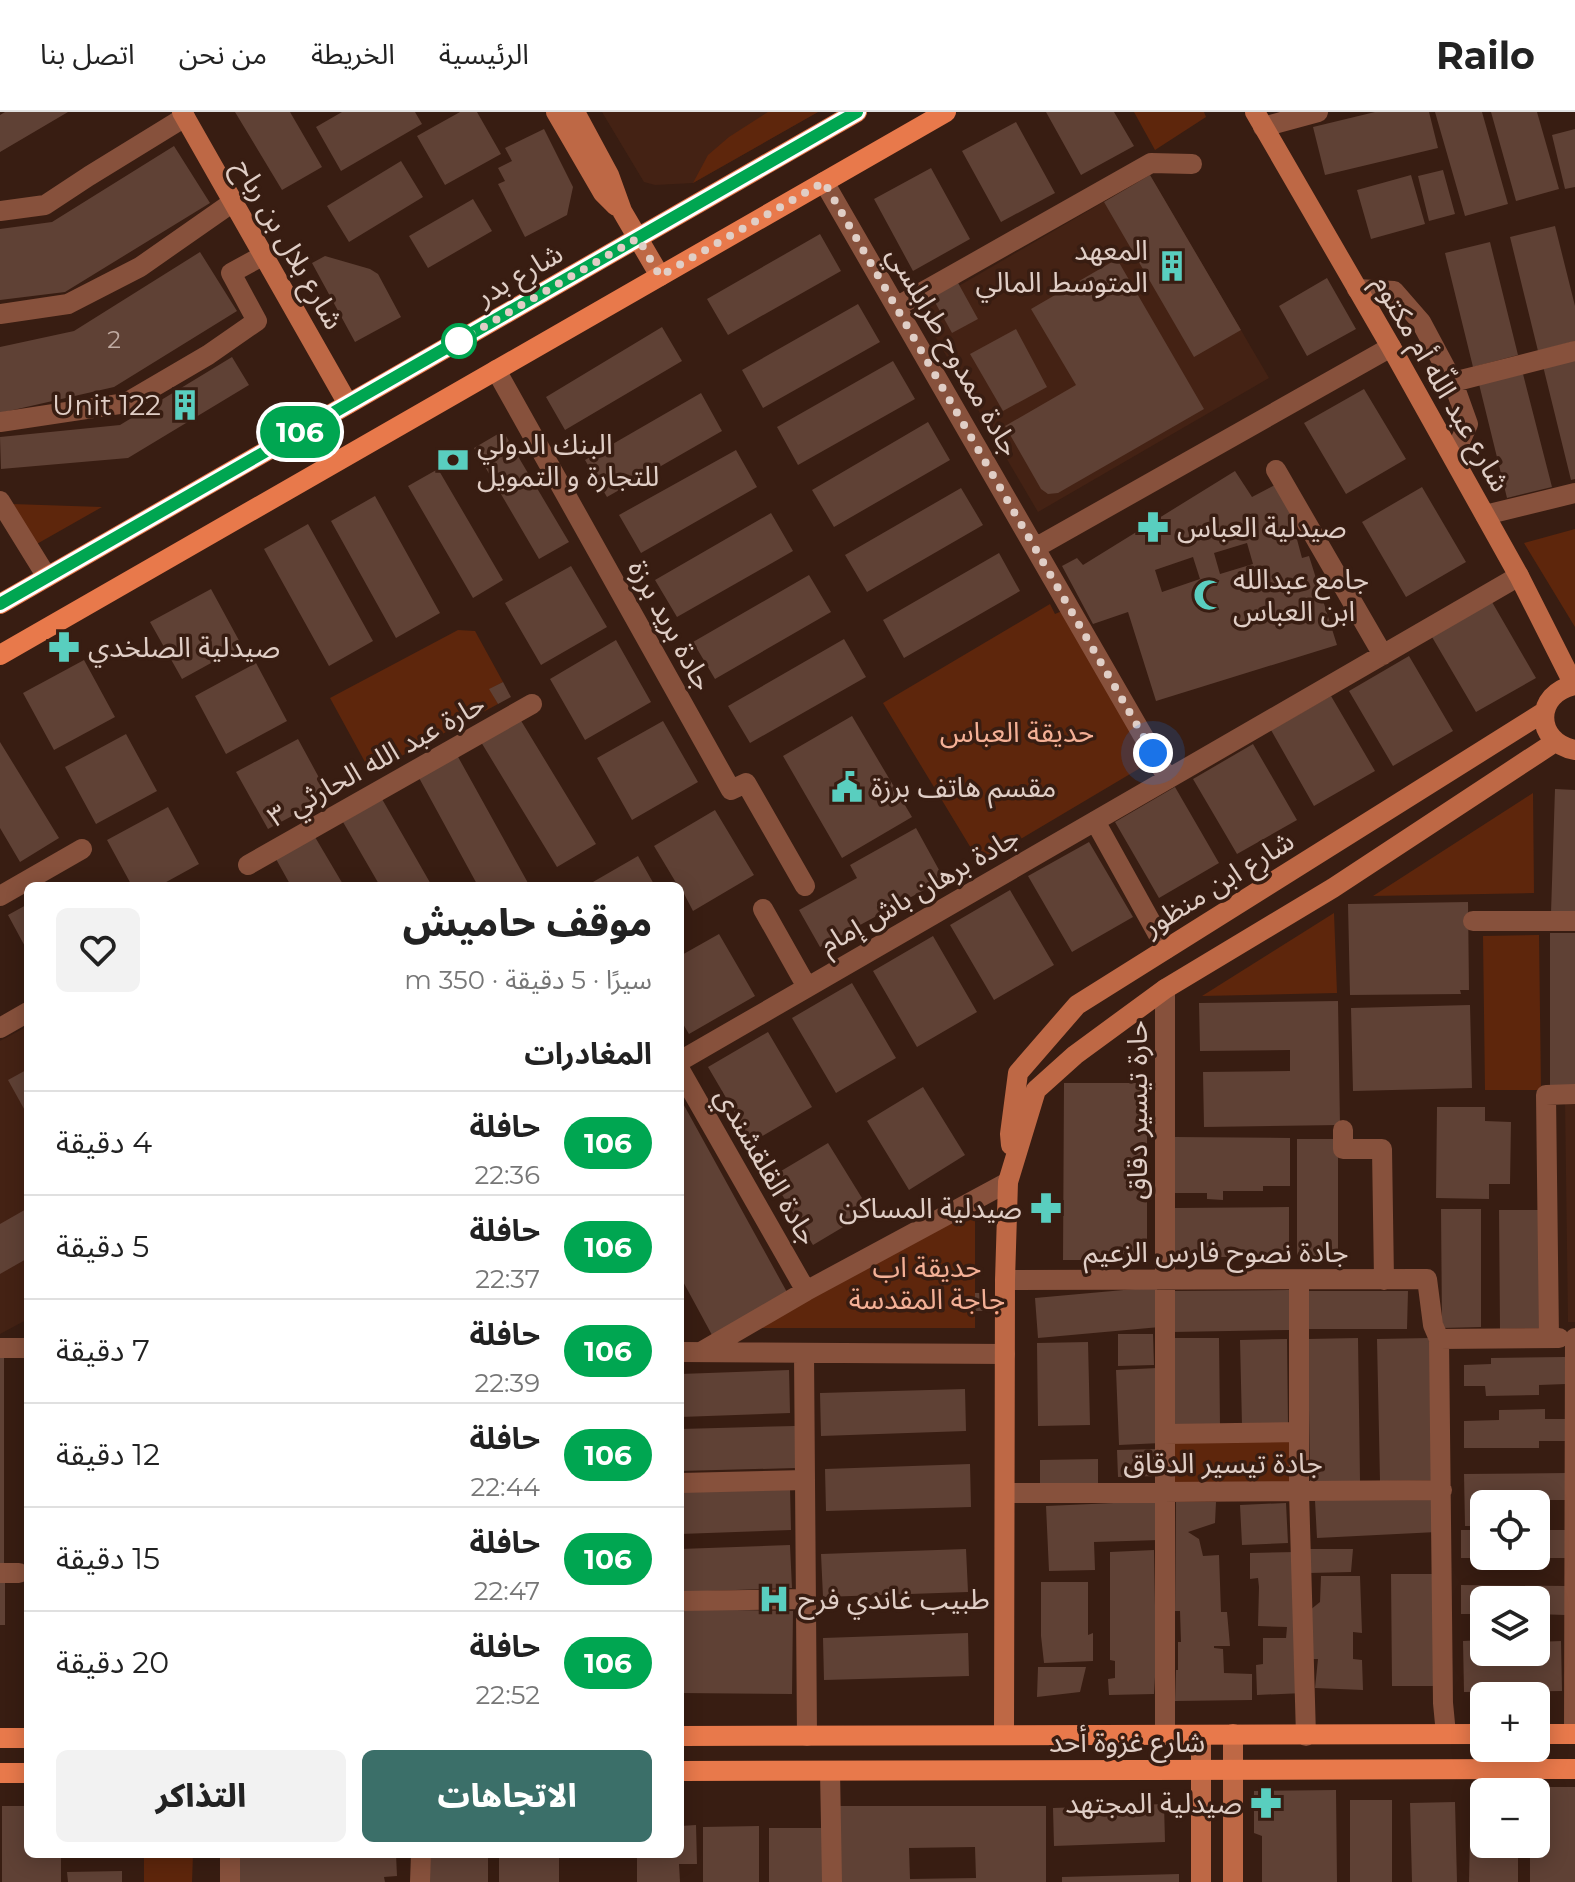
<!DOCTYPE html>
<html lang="ar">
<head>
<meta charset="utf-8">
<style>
	:root { --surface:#fff; --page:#f2f2f2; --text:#222; --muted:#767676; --line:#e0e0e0; --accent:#3b6f69 }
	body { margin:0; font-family:Montserrat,"Noto Sans Arabic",sans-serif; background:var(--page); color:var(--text); direction:rtl; height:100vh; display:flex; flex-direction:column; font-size:30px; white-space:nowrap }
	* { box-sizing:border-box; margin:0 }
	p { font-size:26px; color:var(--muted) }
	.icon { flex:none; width:44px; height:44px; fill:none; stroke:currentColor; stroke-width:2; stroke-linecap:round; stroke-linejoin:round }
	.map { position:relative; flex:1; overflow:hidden; direction:ltr }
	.drawer { position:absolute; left:24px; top:770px; width:660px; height:976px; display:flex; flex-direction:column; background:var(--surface); border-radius:12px; box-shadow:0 4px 20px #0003; direction:rtl }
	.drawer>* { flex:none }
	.badge { padding:0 16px; border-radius:26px; font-size:28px; line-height:52px }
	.buttons { position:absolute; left:1470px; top:1378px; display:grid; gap:16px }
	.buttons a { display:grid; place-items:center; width:80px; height:80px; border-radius:12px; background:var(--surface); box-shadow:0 4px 20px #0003; font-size:40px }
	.you { position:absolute; width:40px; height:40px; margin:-20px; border:6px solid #fff; border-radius:50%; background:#1a73e8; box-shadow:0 0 0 12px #1a73e833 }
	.map>.badge { position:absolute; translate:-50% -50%; box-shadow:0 0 0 4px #fff }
	h2 { padding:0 32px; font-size:30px; line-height:72px }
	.round { display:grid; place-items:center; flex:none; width:84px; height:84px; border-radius:12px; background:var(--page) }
	.head { display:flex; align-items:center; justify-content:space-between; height:136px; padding:0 32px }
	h1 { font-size:38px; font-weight:800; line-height:60px }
	.button { display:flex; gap:16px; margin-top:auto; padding:16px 32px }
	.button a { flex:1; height:92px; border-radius:12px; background:var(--accent); color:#fff; font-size:32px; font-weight:800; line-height:92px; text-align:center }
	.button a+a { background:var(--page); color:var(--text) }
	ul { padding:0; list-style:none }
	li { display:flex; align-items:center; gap:24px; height:104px; padding:0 32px; border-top:2px solid var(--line) }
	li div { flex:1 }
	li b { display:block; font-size:30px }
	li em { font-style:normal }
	li .badge { min-width:88px; font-weight:700; text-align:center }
	header { display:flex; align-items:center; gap:48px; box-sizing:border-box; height:112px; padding:0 40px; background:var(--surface); border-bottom:2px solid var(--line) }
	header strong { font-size:38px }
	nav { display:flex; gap:44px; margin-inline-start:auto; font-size:28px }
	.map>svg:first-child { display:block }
	.built { fill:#442214 }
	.green { fill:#5e260c }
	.building { fill:#5f4135; fill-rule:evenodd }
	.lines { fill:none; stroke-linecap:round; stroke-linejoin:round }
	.minor { stroke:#87513c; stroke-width:20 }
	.secondary { stroke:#be6845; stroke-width:20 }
	.primary { stroke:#e8794b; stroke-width:20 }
	.line-casing { stroke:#fff; stroke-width:18 }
	.line { stroke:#00a651; stroke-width:12 }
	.walk { stroke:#e0cec6; stroke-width:8; stroke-dasharray:0 14.4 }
	.stop-dot { fill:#fff; stroke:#00a651; stroke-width:4 }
	.labels { text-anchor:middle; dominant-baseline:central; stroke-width:7; stroke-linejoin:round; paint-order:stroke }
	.number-label { font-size:24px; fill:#c0aba2 }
	.street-label { font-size:28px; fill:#e0cec6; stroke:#381d12 }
	.poi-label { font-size:28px; fill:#e0cec6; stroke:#381d12; text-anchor:start }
	.park-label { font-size:28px; fill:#f4b096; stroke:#381d12 }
</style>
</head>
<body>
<header>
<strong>Railo</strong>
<nav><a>الرئيسية</a><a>الخريطة</a><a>من نحن</a><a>اتصل بنا</a></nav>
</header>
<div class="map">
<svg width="1575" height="1770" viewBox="0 0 1575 1770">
	<rect width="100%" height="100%" fill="#381d12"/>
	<path class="built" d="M602,0H818L693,71L655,73L644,70Z
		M1150,63L1269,266L1038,400L919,197Z
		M28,914V1207L0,1222V929Z
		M1565,989H1575V1210H1568Z"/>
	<path class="green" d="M768,0H818L693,71L708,43L729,25Z
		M1134,0H1204L1206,5L1155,38Z
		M12,392L102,395L35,433Z
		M1575,417V515L1524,431Z
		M1050,492L1055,502L1062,499L1152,649L980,751L883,591Z
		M458,518L475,519L503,570L490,577L498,592L381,655L365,650L330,586Z
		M1533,681L1534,781L1373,784Z
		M1334,801L1337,881L1202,884Z
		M1539,823L1541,978H1485L1483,824Z
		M975,1090V1216H760Z
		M1299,1320V1379H1165V1322Z
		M144,1742H193L192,1770H144Z"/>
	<path class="building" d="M5,0H68L0,40V3Z
		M235,0H290L322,55L282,78Z
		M342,0H415L422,12L341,59L316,15Z
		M460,0H477L501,42L445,73L417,24Z
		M1046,0H1114L1134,34L1081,63Z
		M1375,0H1429L1438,36L1325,63L1313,15Z
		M1435,0H1482L1508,92L1465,104Z
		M1491,0H1537L1559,77L1516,89Z
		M1016,10L1055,81L1001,110L962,39Z
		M544,17L573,75L567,103L525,125L498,72L505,69L498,56L512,49L505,36Z
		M1575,17V75L1565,77L1552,23Z
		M174,34L210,91L65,180L0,188V117L52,110Z
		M401,49L423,85L349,130L327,94Z
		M931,56L970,127L913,159L874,87Z
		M1443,58L1455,102L1429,109L1418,64Z
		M1150,63L1241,218L1194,245L1104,90Z
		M1411,63L1425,112L1371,127L1357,78Z
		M473,87L492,119L428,156L409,124Z
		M1555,114L1575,194V229L1538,239L1510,125Z
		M820,122L841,159L728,223L707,187Z
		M1490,130L1518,243L1473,255L1445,141Z
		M200,140L237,199L114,275L0,301V235L74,219Z
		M325,144L370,157L378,162L401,205L355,230L312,151Z
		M1117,147L1204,297L1058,381L1048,382L1041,377L1005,314L1076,273L1031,197Z
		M1327,166L1356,217L1307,244L1279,194Z
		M957,169L978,207L952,221L931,183Z
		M858,192L880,230L763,296L742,258Z
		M662,215L682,249L565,318L546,285Z
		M1016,217L1047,275L1003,299L970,242Z
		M232,245L249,273L128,346L1,357L0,325L120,313Z
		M1575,246V367L1571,368L1543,254Z
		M893,249L915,287L798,353L777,315Z
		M1523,262L1552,375L1507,386L1479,272Z
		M1364,277L1406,347L1346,382L1304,311Z
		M701,281L722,319L607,385L585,348Z
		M928,310L950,348L834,415L812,378Z
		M503,319L569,430L539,447L474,336Z
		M736,338L757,375L641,441L619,403Z
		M438,357L503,468L473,486L408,374Z
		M1235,359L1252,385L1275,373L1288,394L1302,446L1309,444L1337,533L1156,589L1128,500L1093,512L1062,454L1077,446L1083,453ZM1247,431L1253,452L1220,462L1214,441ZM1193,445L1200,467L1162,480L1155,458Z
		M1422,375L1466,450L1406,485L1362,410Z
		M961,376L983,413L867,480L845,443Z
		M375,384L440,501L396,526L331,409Z
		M771,401L793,439L677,505L655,468Z
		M308,412L373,529L329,554L264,437Z
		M999,441L1020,479L904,546L883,508Z
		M571,454L607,515L541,553L505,491Z
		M809,463L831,500L715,567L693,530Z
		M211,477L242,534L182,567L150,510Z
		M1492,490L1536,566L1476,600L1432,525Z
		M844,527L866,565L750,631L728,594Z
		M616,528L651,590L585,628L550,567Z
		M1409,544L1453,619L1393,654L1349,579Z
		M84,548L115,605L54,638L23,581Z
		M256,551L287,609L226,642L195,584Z
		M503,570L511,585L498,592L489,577Z
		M1331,584L1375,659L1314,694L1271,618Z
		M852,604L912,705L842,746L783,644Z
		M520,607L596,732L557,755L481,630Z
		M663,609L698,670L632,708L597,646Z
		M126,622L157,679L96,712L65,655Z
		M298,627L329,684L268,717L236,660Z
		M0,630L59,726L20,750L0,716Z
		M1253,632L1297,708L1237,742L1193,667Z
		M457,643L528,771L522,774H478L418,664Z
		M1175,675L1219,751L1159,786L1115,710Z
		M1555,677L1575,678V802L1551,801Z
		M382,687L432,774H380L343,710Z
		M168,695L199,752L159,774H132L107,728Z
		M715,698L754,763L693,799L680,774H678L654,734Z
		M916,716L944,767L820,835L799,798L857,766L850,753Z
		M315,725L344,774H291L276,747Z
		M1089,730L1133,805L1072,840L1028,764Z
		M638,744L655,774H586Z
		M1010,778L1054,853L994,888L950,813Z
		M1468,790L1469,878H1460L1461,882L1350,883L1348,792Z
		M28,792V840L8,803Z
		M1550,821H1575V976H1550Z
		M719,822L755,884L689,922L680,907V844Z
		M933,824L977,900L917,935L873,859Z
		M852,871L896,946L836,981L792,906Z
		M1338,889L1340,1013L1204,1015L1203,960L1290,959V938L1200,939L1199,891Z
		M1470,893L1472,976L1353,979L1351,896Z
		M768,920L812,995L752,1030L708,955Z
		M28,957V1004L8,968Z
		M1064,971H1147V1148H1063Z
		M923,975L965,1043L909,1078L867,1009Z
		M680,986L788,1182L712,1223L680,1164Z
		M1437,995H1485V1009L1511,1010L1510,1072H1489V1087L1436,1086Z
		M1174,1025L1290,1026V1074H1263V1079H1223V1088L1207,1087V1081H1174Z
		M1297,1027H1338V1144H1297Z
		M828,1031L870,1099L813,1133L771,1065Z
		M1289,1095V1145H1175V1096Z
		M28,1096V1146L0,1162V1112Z
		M1441,1097H1481V1215L1442,1216Z
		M1499,1098H1539V1216L1500,1217Z
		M1157,1175L1160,1215L1038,1226L1035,1186Z
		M1289,1178V1218L1172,1220L1171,1179Z
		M1308,1179H1408L1407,1217H1308Z
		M975,1181H988V1199H975Z
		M1118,1222H1153L1154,1253L1118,1254Z
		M1169,1226H1219L1220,1314H1170Z
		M1358,1226L1360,1369L1310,1370L1308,1227Z
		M1430,1226L1432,1368L1380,1369L1377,1227Z
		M1287,1227L1288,1313L1242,1314L1240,1228Z
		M1088,1230L1090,1313L1038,1314L1037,1231Z
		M0,1242H4V1452H0Z
		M1565,1245L1566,1272L1539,1273V1283L1486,1284L1485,1274H1464V1253L1491,1252V1246Z
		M1157,1256L1161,1331L1119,1333L1116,1258Z
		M789,1258L790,1301L680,1305V1262Z
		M965,1277L966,1319L821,1324L820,1281Z
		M1545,1297V1307H1566V1329H1539V1336H1464V1309L1499,1308V1298Z
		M795,1314L796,1356L680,1359V1317Z
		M1159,1337L1160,1364L1118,1365L1117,1338Z
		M1098,1347V1374H1040V1348Z
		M970,1352L971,1395L826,1399L825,1357Z
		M1567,1361V1388H1520V1392H1484V1414H1465L1464,1362Z
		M790,1376L791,1418L680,1422V1379Z
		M1435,1382L1437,1420L1317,1426L1315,1389Z
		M1159,1389L1160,1428L1094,1430L1095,1458L1049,1459L1046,1394Z
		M1176,1390H1216L1215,1411L1188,1420L1199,1427L1203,1444L1219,1443L1221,1500H1227L1230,1534H1214V1536L1223,1537L1224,1561L1252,1562V1588L1175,1589L1176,1558H1178V1530H1181L1180,1499H1175Z
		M1286,1391L1288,1431L1242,1433L1240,1393Z
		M1461,1418H1484V1446H1461Z
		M1536,1418H1569V1446H1536Z
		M790,1433L792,1476L680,1480V1437Z
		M966,1437L968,1480L823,1485L821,1442Z
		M1308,1437H1353L1351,1460L1309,1461Z
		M1154,1438L1156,1548L1154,1582L1109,1583L1108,1567L1115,1566V1549L1110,1548V1440Z
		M1296,1440L1304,1581L1257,1583L1256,1553L1263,1552V1526H1286L1287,1515L1258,1514L1259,1475L1258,1466L1250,1467V1441Z
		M1391,1462H1433L1434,1574H1392Z
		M1321,1464H1360L1362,1521L1353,1520V1547L1362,1548L1363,1578L1315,1576L1318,1547H1312L1310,1498L1320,1490Z
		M0,1469H5V1513H0Z
		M1041,1470H1088V1523L1093,1521V1549L1044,1551L1041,1524Z
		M1461,1473L1565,1474V1503L1536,1502V1488H1484V1502H1461Z
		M680,1497L793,1499L792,1582L680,1581Z
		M968,1521L969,1564L824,1568L823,1526Z
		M1484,1528V1540H1536V1530L1561,1529L1562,1579L1464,1580L1463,1529Z
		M1038,1555H1086L1080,1580L1037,1585Z
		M1471,1673L1519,1674V1680H1484V1732H1518V1770H1469Z
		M1529,1675H1575V1770H1530V1732H1536V1680H1529Z
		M1336,1678L1337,1770H1262V1724L1254,1721V1679Z
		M1350,1688H1392V1770H1350Z
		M1455,1690L1457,1770H1412L1410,1691Z
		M1164,1692L1165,1730L1054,1734L1053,1696Z
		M2,1694H28V1742H61V1770H2Z
		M840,1694H1046V1770H840ZM975,1735L976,1766L910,1767L909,1736Z
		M696,1713L697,1752H679L680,1770H637V1742H680V1714Z
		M759,1714V1770H703V1715Z
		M769,1716H828V1770H769Z
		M238,1742H396L397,1764L384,1765L385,1770H239Z
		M429,1742H488V1770H429Z
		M499,1742H559V1770H499Z
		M122,1759V1770H68L67,1760Z
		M1179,1762V1770H1062V1765Z"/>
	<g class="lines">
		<path class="minor" d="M1263,15L1318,0
			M824,70L1168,667
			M0,99L45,93L89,64L185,5
			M1357,177L1394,179L1421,210L1453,270
			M896,195L1151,51L1192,52
			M0,202L68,192L140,155L233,90
			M496,258L731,678L746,671L805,774
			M0,310L126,291L208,243L257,209L231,161L264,143
			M1453,345L1468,312L1453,270L1575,239
			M1276,358L1383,543
			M0,389L47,465
			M1485,403L1575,381
			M1035,436L1391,235
			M1095,709L1166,837
			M248,753L532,592
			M0,784L82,737
			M763,797L807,875
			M1473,809H1575
			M1165,877V1623
			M0,916L28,900
			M680,949L1519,464
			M680,958L806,1179
			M1343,1018V1037H1382L1384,1168
			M1005,1168L1427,1167L1433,1213L1439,1227L1443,1591L1446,1622
			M1299,1168V1379L1306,1624
			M1549,1226L1546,983L1575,982
			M1439,1227L1559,1226
			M0,1236H28
			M680,1240L1005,1242
			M701,1240L806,1179L1008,1070
			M804,1241L807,1624
			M1165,1322L1299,1320
			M680,1371L805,1368
			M1005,1381L1442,1378
			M0,1461H19
			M680,1489L806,1487
			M1574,1622L1575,1226
			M830,1659L832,1770
			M230,1770V1742
			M420,1770L421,1742"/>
		<path class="secondary" d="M182,0L348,292
			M556,0L603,81L616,94
			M575,0L609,63L622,99L660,164
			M1255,0L1391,235L1519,464L1574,573
			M1575,573C1534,581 1534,630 1575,638
			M1011,1033L1010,1022L1018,961L1077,893L1544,600
			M1233,1622V1770
			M1004,1623L1005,1168L1008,1070L1036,978L1075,943L1165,877L1333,776L1555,630
			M1201,1770V1623"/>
		<path class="primary" d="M0,492L857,0
			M0,543L946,0
			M1536,1622H1575
			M680,1624L1484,1622
			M0,1626H28
			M680,1659L1575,1657
			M0,1661H28"/>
	</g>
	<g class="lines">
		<defs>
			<path id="line" d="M0,492L857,0"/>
		</defs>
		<use href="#line" class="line-casing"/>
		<use href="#line" class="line"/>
		<path class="walk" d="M459,229L638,126L660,164L824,70L1153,641"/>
	</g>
	<defs>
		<symbol id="building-bare" viewBox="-9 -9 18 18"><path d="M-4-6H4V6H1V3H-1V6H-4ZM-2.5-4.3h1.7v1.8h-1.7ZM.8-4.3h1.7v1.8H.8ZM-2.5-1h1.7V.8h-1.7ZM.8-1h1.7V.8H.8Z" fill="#59cebf" stroke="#381d12" stroke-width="2.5" paint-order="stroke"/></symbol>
		<symbol id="bank-bare" viewBox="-9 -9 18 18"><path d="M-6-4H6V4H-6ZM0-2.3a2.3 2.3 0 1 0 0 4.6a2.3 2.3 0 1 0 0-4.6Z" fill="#59cebf" stroke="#381d12" stroke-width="2.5" paint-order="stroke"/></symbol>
		<symbol id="pharmacy-bare" viewBox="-9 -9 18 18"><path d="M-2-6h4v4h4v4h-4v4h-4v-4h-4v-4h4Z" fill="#59cebf" stroke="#381d12" stroke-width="2.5" paint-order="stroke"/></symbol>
		<symbol id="mosque-bare" viewBox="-9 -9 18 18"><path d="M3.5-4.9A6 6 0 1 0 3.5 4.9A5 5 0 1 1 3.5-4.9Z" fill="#59cebf" stroke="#381d12" stroke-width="2.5" paint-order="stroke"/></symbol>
		<symbol id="civic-bare" viewBox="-9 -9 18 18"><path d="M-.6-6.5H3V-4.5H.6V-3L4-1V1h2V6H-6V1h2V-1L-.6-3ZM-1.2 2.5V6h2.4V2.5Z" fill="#59cebf" stroke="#381d12" stroke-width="2.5" paint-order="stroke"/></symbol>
		<symbol id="hospital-bare" viewBox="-9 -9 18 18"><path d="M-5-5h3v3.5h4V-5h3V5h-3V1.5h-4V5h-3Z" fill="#59cebf" stroke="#381d12" stroke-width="2.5" paint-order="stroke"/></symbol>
	</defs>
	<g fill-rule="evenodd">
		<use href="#building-bare" x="1150" y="132" width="44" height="44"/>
		<use href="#building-bare" x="163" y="271" width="44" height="44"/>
		<use href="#bank-bare" x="431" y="326" width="44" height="44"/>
		<use href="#pharmacy-bare" x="1131" y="393" width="44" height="44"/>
		<use href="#mosque-bare" x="1187" y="461" width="44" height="44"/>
		<use href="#pharmacy-bare" x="42" y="513" width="44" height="44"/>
		<use href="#civic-bare" x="825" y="653" width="44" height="44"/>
		<use href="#pharmacy-bare" x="1024" y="1074" width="44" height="44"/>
		<use href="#hospital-bare" x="752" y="1465" width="44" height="44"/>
		<use href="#pharmacy-bare" x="1244" y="1669" width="44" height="44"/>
	</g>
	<circle class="stop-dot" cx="459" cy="229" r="16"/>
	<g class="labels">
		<g class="number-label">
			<text x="114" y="227">2</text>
		</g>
		<g class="street-label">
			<text transform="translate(289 132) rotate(60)">شارع بلال بن رباح</text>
			<text transform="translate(519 162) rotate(-30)">شارع بدر</text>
			<text transform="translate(954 239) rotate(60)">جادة ممدوح طرابلسي</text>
			<text transform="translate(1442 271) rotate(60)">شارع عبد اللّه أم مكتوم</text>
			<text transform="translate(671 513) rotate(61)">جادة بريد برزة</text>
			<text transform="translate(376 648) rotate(-29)">حارة عبد الله الحارثي ٣</text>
			<text transform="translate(1218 771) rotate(-32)">شارع ابن منظور</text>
			<text transform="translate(919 778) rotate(-30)">جادة برهان باش إمام</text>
			<text transform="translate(1137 998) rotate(-90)">حارة تيسير دقاق</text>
			<text transform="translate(767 1054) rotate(60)">جادة القلقشندي</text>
			<text x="1216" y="1140">جادة نصوح فارس الزعيم</text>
			<text x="1223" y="1351">جادة تيسير الدقاق</text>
			<text x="1127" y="1630">شارع غزوة أحد</text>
		</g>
		<g class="poi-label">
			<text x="1148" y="138" text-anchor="end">المعهد<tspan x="1148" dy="32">المتوسط المالي</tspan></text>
			<text x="161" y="293" text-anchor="end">Unit 122</text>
			<text x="477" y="332">البنك الدولي<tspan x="477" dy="32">للتجارة و التمويل</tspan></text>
			<text x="1177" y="415">صيدلية العباس</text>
			<text x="1233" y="467">جامع عبدالله<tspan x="1233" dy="32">ابن العباس</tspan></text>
			<text x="88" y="535">صيدلية الصلخدي</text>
			<text x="871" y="675">مقسم هاتف برزة</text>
			<text x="1022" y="1096" text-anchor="end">صيدلية المساكن</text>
			<text x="798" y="1487">طبيب غاندي فرح</text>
			<text x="1242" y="1691" text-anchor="end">صيدلية المجتهد</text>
		</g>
		<g class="park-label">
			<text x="1017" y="620">حديقة العباس</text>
			<text x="927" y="1155">حديقة اب<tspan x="927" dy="32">جاجة المقدسة</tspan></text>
		</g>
	</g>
</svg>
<div class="buttons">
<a><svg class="icon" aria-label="locate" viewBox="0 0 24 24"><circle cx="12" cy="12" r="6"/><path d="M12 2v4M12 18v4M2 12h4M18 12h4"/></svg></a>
<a><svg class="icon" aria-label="layers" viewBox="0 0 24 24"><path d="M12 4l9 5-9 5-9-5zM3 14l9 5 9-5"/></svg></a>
<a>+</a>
<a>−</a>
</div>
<div class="you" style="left:1153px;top:641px"></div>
<b class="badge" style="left:300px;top:320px;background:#00a651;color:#fff">106</b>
<section class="drawer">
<div class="head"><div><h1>موقف حاميش</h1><p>سيرًا · 5 دقيقة · 350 m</p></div><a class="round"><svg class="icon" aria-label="heart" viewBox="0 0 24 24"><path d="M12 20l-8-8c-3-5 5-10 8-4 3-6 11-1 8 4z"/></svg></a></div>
<h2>المغادرات</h2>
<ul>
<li><span class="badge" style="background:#00a651;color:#fff">106</span><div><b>حافلة</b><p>22:36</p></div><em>4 دقيقة</em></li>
<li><span class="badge" style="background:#00a651;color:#fff">106</span><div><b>حافلة</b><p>22:37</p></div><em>5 دقيقة</em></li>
<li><span class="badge" style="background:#00a651;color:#fff">106</span><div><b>حافلة</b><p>22:39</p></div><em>7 دقيقة</em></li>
<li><span class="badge" style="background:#00a651;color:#fff">106</span><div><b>حافلة</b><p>22:44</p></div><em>12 دقيقة</em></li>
<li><span class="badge" style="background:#00a651;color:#fff">106</span><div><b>حافلة</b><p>22:47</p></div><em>15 دقيقة</em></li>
<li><span class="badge" style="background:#00a651;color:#fff">106</span><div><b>حافلة</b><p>22:52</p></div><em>20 دقيقة</em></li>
</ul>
<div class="button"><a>الاتجاهات</a><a>التذاكر</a></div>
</section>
</div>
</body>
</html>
